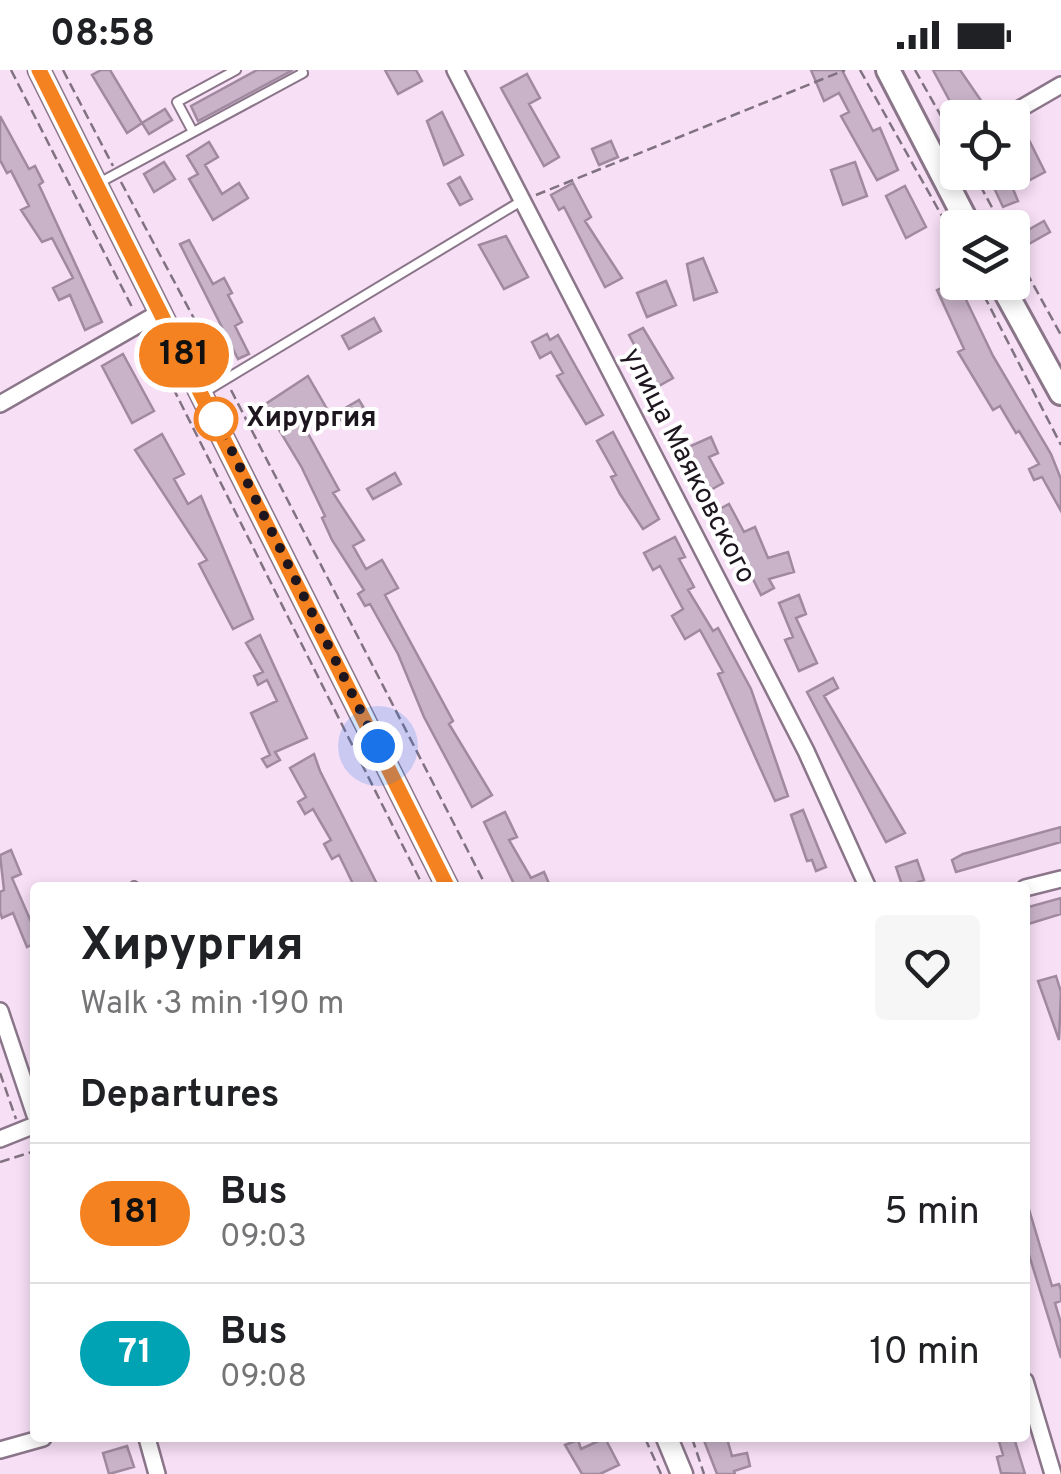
<!DOCTYPE html>
<html lang="en">
<head>
<meta charset="utf-8">
<style>
	:root { --surface:#fff; --page:#f6f6f6; --text:#202124; --muted:#757577; --line:#e0e0e0 }
	body { margin:0; font-family:Overpass,sans-serif; background:var(--page); color:var(--text); height:100vh; display:flex; flex-direction:column; font-size:38px; white-space:nowrap }
	* { box-sizing:border-box; margin:0 }
	p { font-size:32px; color:var(--muted) }
	.icon { flex:none; width:55px; height:55px; fill:none; stroke:currentColor; stroke-width:2; stroke-linecap:round; stroke-linejoin:round }
	.map { position:relative; flex:1; overflow:hidden }
	.panel { position:absolute; left:30px; top:812px; width:1000px; height:560px; display:flex; flex-direction:column; background:var(--surface); border-radius:10px; box-shadow:0 5px 15px #0003 }
	.panel>* { flex:none }
	.badge { padding:0 20px; border-radius:32px; font-size:35px; line-height:65px }
	.fabs { position:absolute; left:940px; top:30px; display:grid; gap:20px }
	.fabs a { display:grid; place-items:center; width:90px; height:90px; border-radius:10px; background:var(--surface); box-shadow:0 5px 15px #0003; font-size:50px }
	.you { position:absolute; width:50px; height:50px; margin:-25px; border:8px solid #fff; border-radius:50%; background:#1a73e8; box-shadow:0 0 0 15px #1a73e833 }
	.map>.badge { position:absolute; translate:-50% -50%; box-shadow:0 0 0 5px #fff }
	h2 { padding:0 50px; font-size:38px; line-height:90px }
	.round { display:grid; place-items:center; flex:none; width:105px; height:105px; border-radius:10px; background:var(--page) }
	.headline { display:flex; align-items:center; justify-content:space-between; height:170px; padding:0 50px }
	h1 { font-size:48px; font-weight:700; line-height:75px }
	ul { padding:0; list-style:none }
	li { display:flex; align-items:center; gap:30px; height:140px; padding:0 50px; border-top:2px solid var(--line) }
	li div { flex:1 }
	li b { display:block; font-size:38px }
	li em { font-style:normal }
	li .badge { min-width:110px; font-weight:700; text-align:center }
	.status { display:flex; justify-content:space-between; align-items:center; height:70px; padding:0 50px; background:var(--surface); direction:ltr }
	.status svg { height:28px; fill:currentColor }
	.map>svg:first-child { display:block }
	.building { fill:#c9b3c9; stroke:#a08a9f; stroke-width:2.5 }
	.lines { fill:none; stroke-linecap:round; stroke-linejoin:round }
	.service-casing { stroke:#8a7589; stroke-width:12 }
	.minor-casing { stroke:#8a7589; stroke-width:20 }
	.tertiary-casing { stroke:#8a7589; stroke-width:25 }
	.secondary-casing { stroke:#8a7589; stroke-width:28 }
	.path { stroke:#817281; stroke-width:2.5; stroke-dasharray:10 5; stroke-linecap:butt }
	.service { stroke:#fff; stroke-width:8 }
	.minor { stroke:#fff; stroke-width:15 }
	.tertiary { stroke:#fff; stroke-width:20 }
	.secondary { stroke:#fff; stroke-width:22 }
	.line-casing { stroke:#fff; stroke-width:22 }
	.line { stroke:#f58220; stroke-width:15 }
	.walk { stroke:#1e161e; stroke-width:10; stroke-dasharray:0 18 }
	.stop-dot { fill:#fff; stroke:#f58220; stroke-width:5 }
	.labels { text-anchor:middle; dominant-baseline:central; stroke-width:8; stroke-linejoin:round; paint-order:stroke }
	.stop-label { font-size:28px; font-weight:bold; fill:#1e161e; stroke:#fff; text-anchor:start }
	.street-label { font-size:28px; fill:#1e161e; stroke:#fff }
</style>
</head>
<body>
<div class="status"><b>08:58</b><svg viewBox="0 0 49 12"><path d="M0 12V9h3v3zM5 12V6h3v6zM10 12V3h3v9zM15 12V0h3v12zM26 1h20v11H26zM47 4h2v5h-2z"/></svg></div>
<div class="map">
<svg width="1061" height="1404" viewBox="0 0 1061 1404">
	<rect width="100%" height="100%" fill="#f7dff6"/>
	<path class="building" d="M101,0H110L142,53L127,63L92,5Z
		M257,0H293L198,51L191,36Z
		M385,0H416L422,11L398,24Z
		M811,0H842L873,61L880,58L898,100L877,110L841,46L849,42L839,23L824,31Z
		M933,0H960L993,48H959Z
		M527,4L540,28L529,34L559,87L544,96L501,18Z
		M165,39L172,50L149,64L142,53Z
		M442,42L463,85L444,95L427,51Z
		M0,46L29,99L35,96L43,112L39,115L102,252L85,260L70,225L59,230L53,218L73,208L52,168L42,172L21,140L29,136L11,101L7,103L0,90Z
		M1020,52L1045,102L1013,119L1018,131L1003,137L988,105L1020,102L1012,88L1019,81L1012,56Z
		M611,71L618,87L599,95L592,79Z
		M209,72L218,87L205,95L222,124L239,113L248,128L213,150L189,109L198,104L187,86Z
		M164,92L175,109L154,122L144,104Z
		M855,92L867,126L843,135L831,100Z
		M460,107L472,129L460,135L448,114Z
		M573,113L591,147L585,151L622,208L605,217L564,137L559,140L551,125Z
		M905,116L926,157L906,168L886,126Z
		M1044,151L1050,162L1027,175L1021,164Z
		M506,166L528,207L504,219L479,175Z
		M189,170L213,214L224,208L232,223L228,225L242,252L235,256L249,284L238,289L180,174Z
		M703,188L717,222L694,230L687,194Z
		M666,211L676,235L647,247L637,223Z
		M957,211L993,286L1051,384L1061,409V441L1042,407L1034,410L1029,399L1039,394L1019,361L1016,363L1000,336L993,340L958,282L964,279L937,220Z
		M374,248L381,261L349,279L342,266Z
		M643,258L673,308L657,317L629,265Z
		M547,264L550,270L558,265L603,345L586,354L557,306L563,303L551,282L540,288L532,272Z
		M123,284L154,341L132,353L102,296Z
		M308,306L331,346L305,358L339,420L333,423L364,470L353,476L366,499L382,490L398,518L385,525L453,651L449,654L492,725L472,737L424,647L398,584L370,534L365,536L358,524L364,520L332,470L322,448L325,446L301,396L264,335Z
		M359,330L367,343L345,356L337,343Z
		M613,362L659,449L643,459L620,424L611,407L616,405L597,371Z
		M162,364L184,404L174,409L188,434L201,426L253,549L233,559L199,494L207,490L135,380Z
		M711,367L718,383L709,387L723,413L707,422L686,378Z
		M395,403L401,414L373,429L367,419Z
		M729,434L744,462L755,457L768,488L788,482L794,502L769,509L774,518L761,525L718,440Z
		M675,467L685,487L679,489L694,517L688,520L713,561L718,558L751,619L788,726L775,731L718,604L723,602L700,560L685,569L672,546L683,539L660,496L653,500L644,483Z
		M799,525L806,544L796,548L817,593L799,601L785,570L793,567L779,533Z
		M260,565L307,668L275,682L280,690L267,697L262,689L270,685L251,643L277,631L267,610L258,615L254,606L263,602L246,573Z
		M833,608L838,618L824,626L905,763L886,772L807,622Z
		M314,684L320,701L379,818H355L339,785L332,789L324,774L331,770L313,739L305,744L298,732L306,727L290,698Z
		M803,740L826,797L816,801L812,790L807,791L791,745Z
		M505,742L517,767L509,770L531,808L544,802L551,818H510L515,816L484,752Z
		M1061,757V772L956,802L952,790L963,784Z
		M11,780L21,804L12,808L32,854L35,853V873L27,877L13,843L2,848L0,842V822L4,820L0,785Z
		M917,790L924,810L903,818L896,797Z
		M1061,828V844L1025,855V838Z
		M1056,906L1061,922L1059,970L1038,911Z
		M1025,1126L1052,1216L1059,1214L1061,1220V1231L1055,1233L1061,1253V1288L1025,1172Z
		M605,1368L619,1395L600,1404H582L565,1375L578,1370L581,1379Z
		M703,1368H733L728,1372L732,1386L747,1383L750,1396L734,1401L735,1404H717Z
		M998,1368H1014L1025,1404L1001,1403L997,1387L1003,1385Z
		M127,1376L134,1397L109,1404L103,1383Z"/>
	<g class="lines">
		<defs>
			<path id="service" d="M193,62L177,32L236,0
				M97,114L303,3L302,0
				M203,323L523,130
				M134,816L135,818"/>
			<path id="minor" d="M455,0L806,681L868,818
				M1004,48L1061,15
				M932,89L958,74
				M0,334L162,241
				M1025,818L1061,809
				M0,941L35,1045
				M0,1069L35,1055
				M1025,1311L1053,1404
				M147,1368L157,1404
				M0,1380L43,1368"/>
			<path id="tertiary" d="M39,0L448,818
				M667,1368L682,1404"/>
			<path id="secondary" d="M888,0L970,158
				M1000,212L1061,323"/>
		</defs>
		<use href="#service" class="service-casing"/>
		<use href="#minor" class="minor-casing"/>
		<use href="#tertiary" class="tertiary-casing"/>
		<use href="#secondary" class="secondary-casing"/>
		<path class="path" d="M11,0L133,239
			M63,0L113,96
			M860,0L947,155
			M915,0L949,60
			M973,102L1003,158
			M121,112L221,299
			M536,125L845,0
			M1012,176L1061,265
			M977,212L1061,375
			M146,264L424,818
			M231,320L487,818
			M0,1003L16,1049
			M0,1092L35,1081
			M645,1368L661,1404
			M692,1368L704,1404"/>
		<use href="#service" class="service"/>
		<use href="#minor" class="minor"/>
		<use href="#tertiary" class="tertiary"/>
		<use href="#secondary" class="secondary"/>
	</g>
	<g class="lines">
		<defs>
			<path id="line" d="M39,0L448,818"/>
		</defs>
		<use href="#line" class="line-casing"/>
		<use href="#line" class="line"/>
		<path class="walk" d="M216,349L378,676"/>
	</g>
	<circle class="stop-dot" cx="216" cy="349" r="20"/>
	<g class="labels">
		<g class="stop-label">
			<text x="246" y="349">Хирургия</text>
		</g>
		<g class="street-label">
			<text transform="translate(688 396) rotate(63)">улица Маяковского</text>
		</g>
	</g>
</svg>
<div class="fabs">
<a><svg class="icon" aria-label="locate" viewBox="0 0 24 24"><circle cx="12" cy="12" r="6"/><path d="M12 2v4M12 18v4M2 12h4M18 12h4"/></svg></a>
<a><svg class="icon" aria-label="layers" viewBox="0 0 24 24"><path d="M12 4l9 5-9 5-9-5zM3 14l9 5 9-5"/></svg></a>
</div>
<div class="you" style="left:378px;top:676px"></div>
<b class="badge" style="left:184px;top:285px;background:#f58220;color:#111">181</b>
<section class="panel">
<div class="headline"><div><h1>Хирургия</h1><p>Walk · 3 min · 190 m</p></div><a class="round"><svg class="icon" aria-label="heart" viewBox="0 0 24 24"><path d="M12 20l-8-8c-3-5 5-10 8-4 3-6 11-1 8 4z"/></svg></a></div>
<h2>Departures</h2>
<ul>
<li><span class="badge" style="background:#f58220;color:#111">181</span><div><b>Bus</b><p>09:03</p></div><em>5 min</em></li>
<li><span class="badge" style="background:#00a3b4;color:#fff">71</span><div><b>Bus</b><p>09:08</p></div><em>10 min</em></li>
</ul>
</section>
</div>
</body>
</html>
